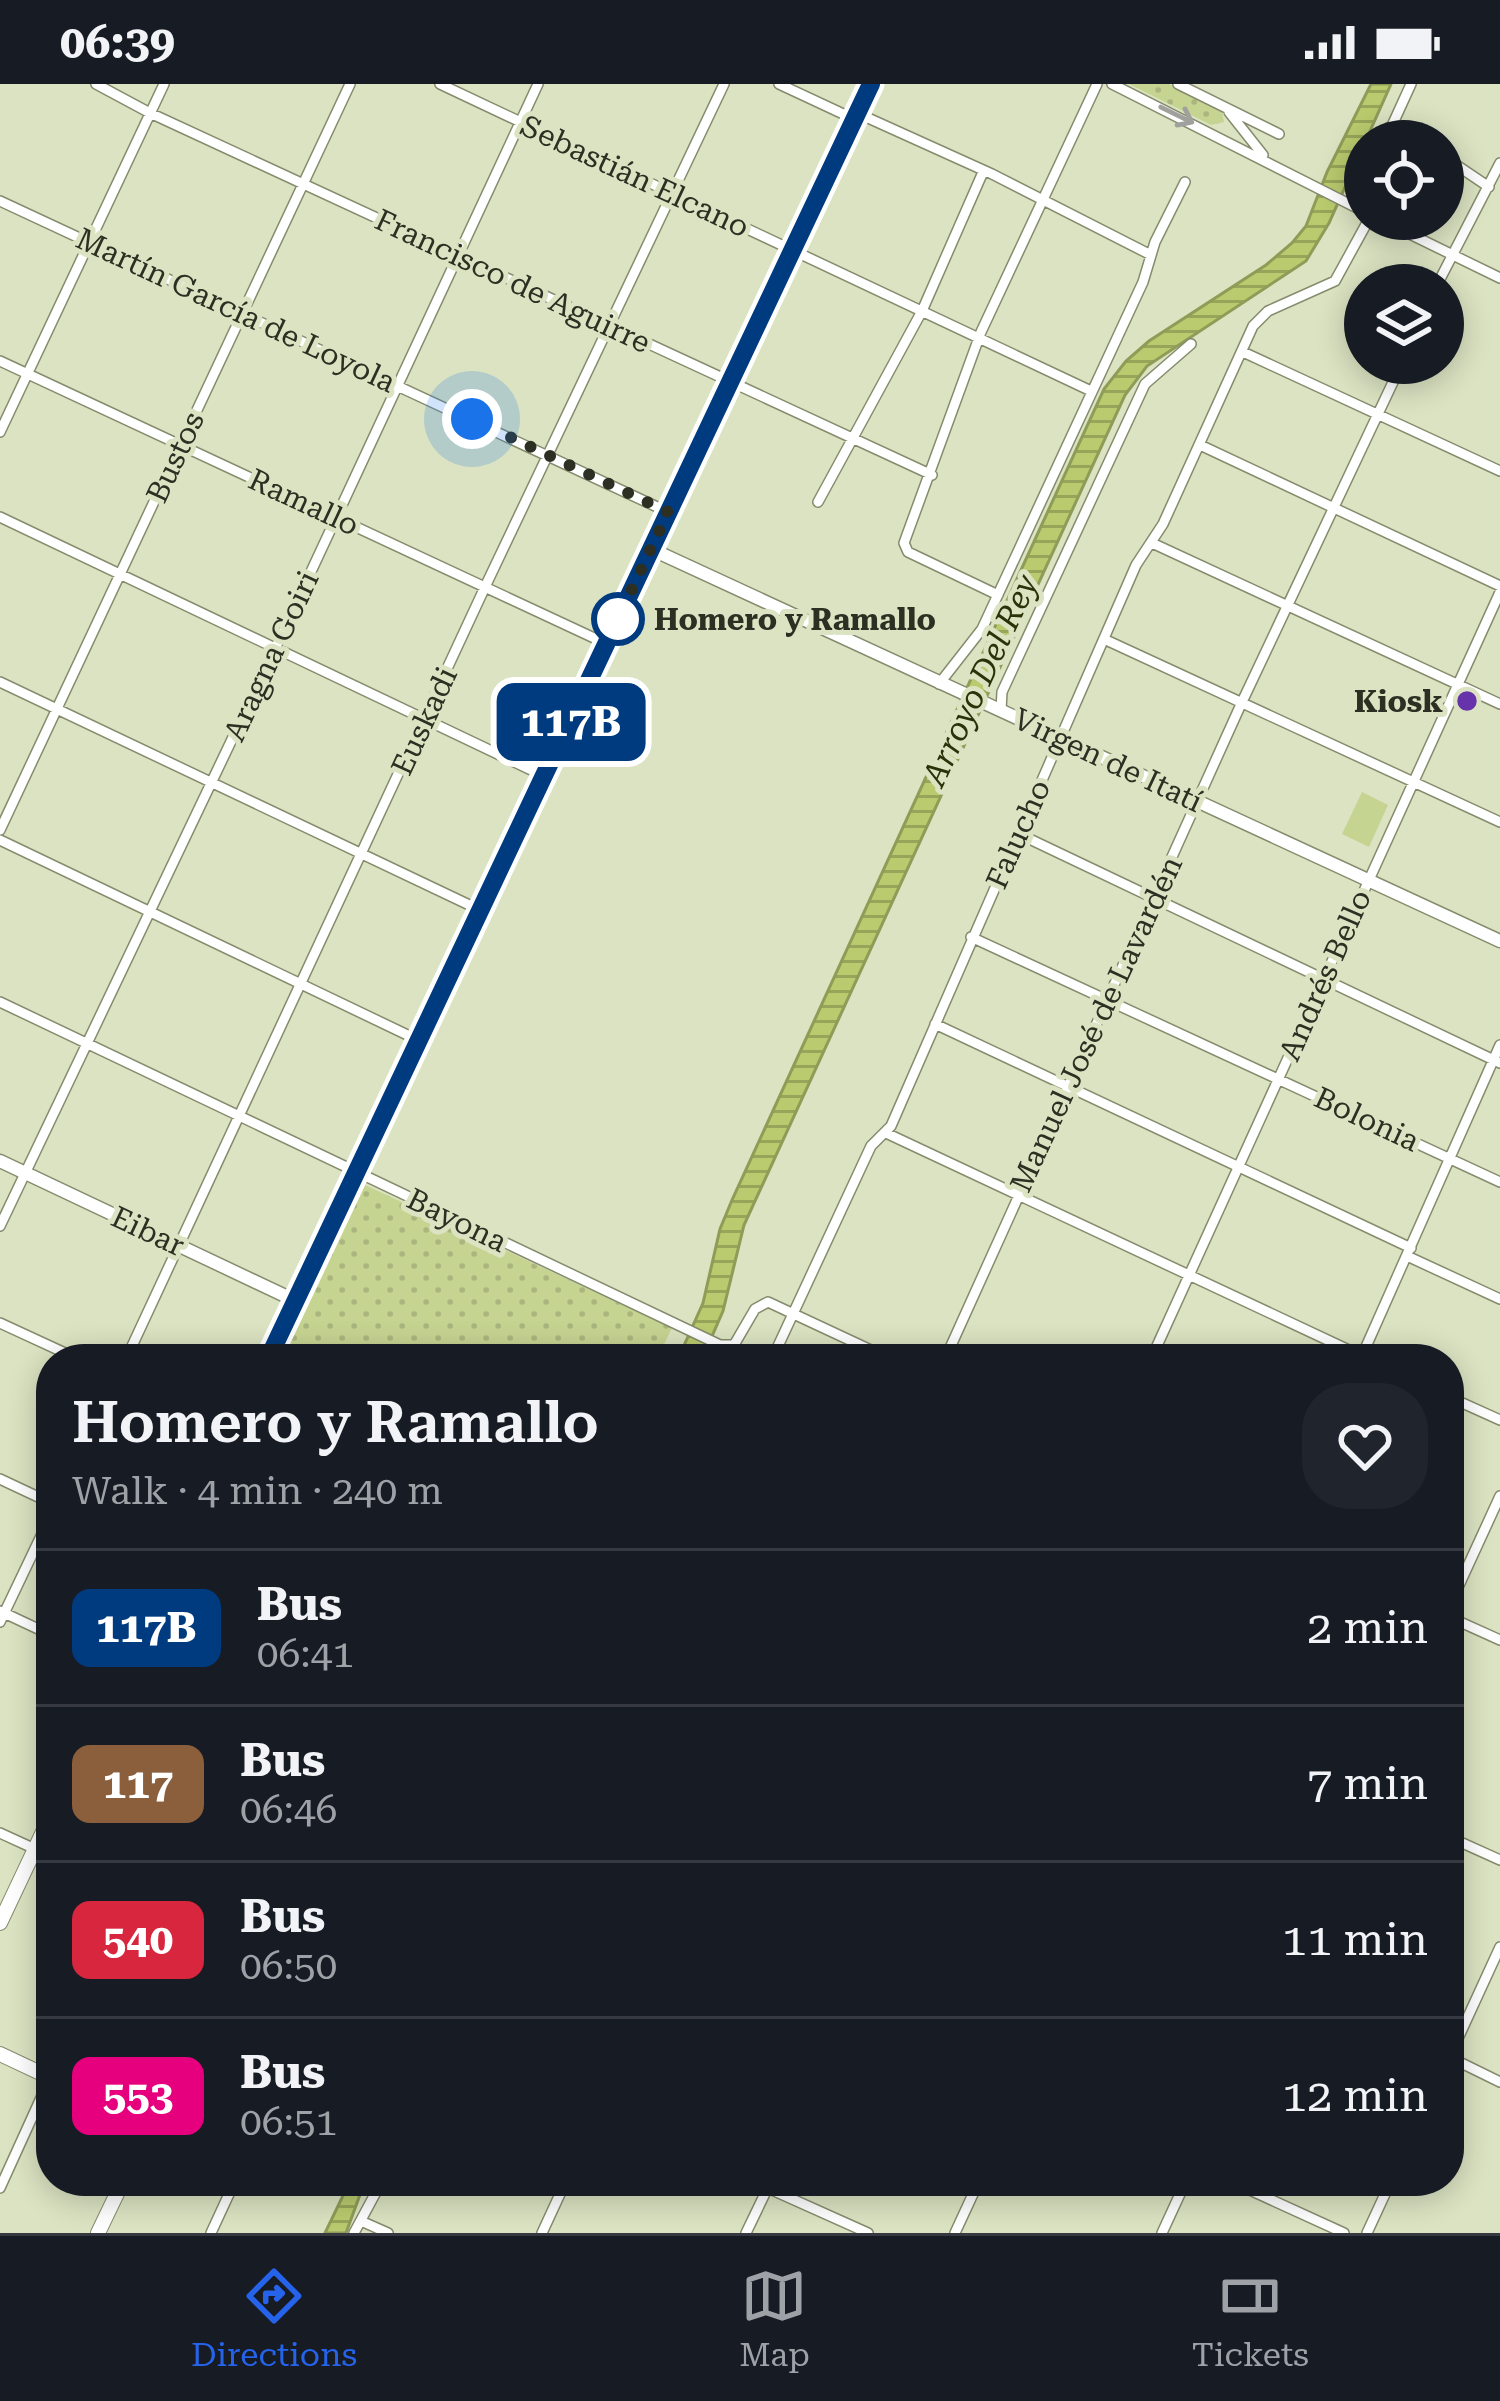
<!DOCTYPE html>
<html lang="en">
<head>
<meta charset="utf-8">
<style>
	:root { --surface:#171b24; --page:#20242c; --text:#f1f3f6; --muted:#9ea1a6; --line:#363941; --accent:#2563eb }
	body { margin:0; font-family:"Roboto Serif",serif; background:var(--page); color:var(--text); height:100vh; display:flex; flex-direction:column; font-size:45px; white-space:nowrap }
	* { box-sizing:border-box; margin:0 }
	p { font-size:39px; color:var(--muted) }
	.icon { flex:none; width:66px; height:66px; fill:none; stroke:currentColor; stroke-width:2; stroke-linecap:round; stroke-linejoin:round }
	.map { position:relative; flex:1; overflow:hidden }
	.side { position:absolute; left:36px; top:1260px; width:1428px; height:852px; display:flex; flex-direction:column; background:var(--surface); border-radius:48px; box-shadow:0 6px 30px #0003 }
	.side>* { flex:none }
	.badge { padding:0 24px; border-radius:18px; font-size:42px; line-height:78px }
	.tools { position:absolute; left:1344px; top:36px; display:grid; gap:24px }
	.tools a { display:grid; place-items:center; width:120px; height:120px; border-radius:50%; background:var(--surface); box-shadow:0 6px 30px #0003; font-size:60px }
	.you { position:absolute; width:60px; height:60px; margin:-30px; border:9px solid #fff; border-radius:50%; background:#1a73e8; box-shadow:0 0 0 18px #1a73e833 }
	.map>.badge { position:absolute; translate:-50% -50%; box-shadow:0 0 0 6px #fff }
	.round { display:grid; place-items:center; flex:none; width:126px; height:126px; border-radius:48px; background:var(--page) }
	.headline { display:flex; align-items:center; justify-content:space-between; height:204px; padding:0 36px }
	h1 { font-size:57px; font-weight:600; line-height:90px }
	ul { padding:0; list-style:none }
	li { display:flex; align-items:center; gap:36px; height:156px; padding:0 36px; border-top:3px solid var(--line) }
	li div { flex:1 }
	li b { display:block; font-size:45px }
	li em { font-style:normal }
	li .badge { min-width:132px; font-weight:700; text-align:center }
	.status { display:flex; justify-content:space-between; align-items:center; height:84px; padding:0 60px; background:var(--surface); direction:ltr }
	.status svg { height:33px; fill:currentColor }
	.dock { display:flex; justify-content:space-around; align-items:center; height:168px; border-top:3px solid var(--line); background:var(--surface); font-size:33px; color:var(--muted) }
	.dock a { display:grid; justify-items:center; gap:6px }
	.dock .on { color:var(--accent) }
	.map>svg:first-child { display:block }
	.grass { fill:url(#grass-dots) }
	.garden { fill:#c6d492 }
	.water { fill:url(#water-rules); stroke:#8f9c57; stroke-width:3 }
	.lines { fill:none; stroke-linecap:round; stroke-linejoin:round }
	.minor-casing { stroke:#858c6d; stroke-width:12 }
	.tertiary-casing { stroke:#858c6d; stroke-width:15 }
	.secondary-casing { stroke:#858c6d; stroke-width:16 }
	.minor { stroke:#fff; stroke-width:9 }
	.tertiary { stroke:#fff; stroke-width:12 }
	.secondary { stroke:#fff; stroke-width:14 }
	.oneway { stroke:#a0a19c }
	.line-casing { stroke:#fff; stroke-width:27 }
	.line { stroke:#003b80; stroke-width:18 }
	.walk { stroke:#2c2f22; stroke-width:12; stroke-dasharray:0 21.6 }
	.stop-dot { fill:#fff; stroke:#003b80; stroke-width:6 }
	.poi-dot { fill:#6633ab; stroke:#dbe3c2; stroke-width:4.5 }
	.labels { text-anchor:middle; dominant-baseline:central; stroke-width:10; stroke-linejoin:round; paint-order:stroke }
	.street-label { font-size:30px; fill:#2c2f22; stroke:#dbe3c2 }
	.stop-label { font-size:30px; font-weight:bold; fill:#2c2f22; stroke:#dbe3c2; text-anchor:start }
	.poi-label { font-size:30px; font-weight:bold; fill:#2c2f22; stroke:#dbe3c2; text-anchor:end }
	.water-label { font-size:33px; font-style:italic; fill:#2b320a; stroke:#dbe3c2 }
</style>
</head>
<body>
<div class="status"><b>06:39</b><svg viewBox="0 0 49 12"><path d="M0 12V9h3v3zM5 12V6h3v6zM10 12V3h3v9zM15 12V0h3v12zM26 1h20v11H26zM47 4h2v5h-2z"/></svg></div>
<div class="map">
<svg width="1500" height="2149" viewBox="0 0 1500 2149">
	<defs>
		<pattern id="grass-dots" width="8" height="8" patternUnits="userSpaceOnUse" patternTransform="scale(3)"><rect width="8" height="8" fill="#c6d492"/><path d="M2 2h.1M6 6h.1" fill="none" stroke="#aab67e" stroke-width="1.8" stroke-linecap="round"/></pattern>
		<pattern id="water-rules" width="6" height="5" patternUnits="userSpaceOnUse" patternTransform="scale(3)"><rect width="6" height="5" fill="#b9cb6e"/><path d="M0 2.5h6" fill="none" stroke="#97a55a"/></pattern>
	</defs>
	<rect width="100%" height="100%" fill="#dbe3c2"/>
	<path class="grass" d="M1129,0H1169L1222,27L1224,38L1211,41Z
		M363,1100L672,1244L657,1275H283Z"/>
	<path class="garden" d="M1362,708L1388,721L1369,763L1342,750Z"/>
	<path class="water" d="M1371,0H1391L1329,139L1306,177L1147,282L1125,311L744,1141L723,1227L702,1275H678L703,1219L720,1145L732,1116L1104,305L1126,277L1149,257L1266,181L1292,159L1306,142L1327,88Z
		M350,2097H365L346,2149H325Z"/>
	<g class="lines">
		<defs>
			<path id="minor" d="M96,0L150,29L932,391
				M440,0L1091,307
				M779,0L854,35
				M1112,0L1365,128
				M1178,0L1279,50
				M1229,28L1263,71
				M857,29L992,90L1151,171
				M1391,42L1417,57
				M1385,57L1411,0
				M1443,72L1489,103
				M0,117L668,428
				M1379,135L1500,194
				M1437,201L1500,79
				M1243,268L1500,387
				M0,277L607,560
				M0,348L164,0
				M1200,361L1500,502
				M818,418L922,227L983,88
				M0,433L546,693
				M1152,459L1500,620
				M998,511L908,468L904,459L981,248L1097,0
				M1106,556L1500,738
				M0,598L482,827
				M939,600L982,545L1143,198L1155,158L1185,98
				M1001,626L1002,608L1145,300L1191,260
				M0,746L350,0
				M1019,750L1500,979
				M0,756L420,957
				M971,853L1500,1098
				M0,918L720,1261H734L755,1225L768,1218L890,1275
				M935,940L1411,1164
				M886,1049L1368,1275
				M0,1142L275,565L538,0
				M1407,1172L1500,1215
				M0,1239L78,1275
				M1361,1274L1500,961
				M126,1275L485,503L724,0
				M772,1275L871,1062L891,1042L1136,481L1163,440L1253,242L1268,227L1335,197L1369,135
				M945,1275L1242,618L1402,279
				M1151,1275L1500,508
				M1449,1313L1500,1336
				M0,1395L51,1419
				M1449,1523L1500,1412
				M0,1527L51,1551
				M1449,1533L1500,1556
				M0,1538L51,1431
				M0,1749L35,1765
				M1449,1753L1500,1776
				M1449,1973L1500,1998
				M1449,1974L1500,1863
				M752,2097L868,2149
				M1230,2097L1344,2149
				M0,2104L50,1994
				M361,2137L388,2149
				M211,2149L235,2097
				M354,2149L382,2097
				M542,2149L566,2097
				M746,2149L771,2097
				M955,2149L979,2097
				M1162,2149L1186,2097
				M1367,2149L1391,2097"/>
			<path id="tertiary" d="M651,465L1500,857
				M0,1077L296,1217"/>
			<path id="secondary" d="M268,1275L871,0
				M0,1839L51,1731
				M0,1970L51,1994
				M98,2149L123,2097"/>
		</defs>
		<use href="#minor" class="minor-casing"/>
		<use href="#tertiary" class="tertiary-casing"/>
		<use href="#secondary" class="secondary-casing"/>
		<use href="#minor" class="minor"/>
		<use href="#tertiary" class="tertiary"/>
		<use href="#secondary" class="secondary"/>
	</g>
	<defs><path id="oneway-shaft" d="M-6 0H5M1.5-3L5.5 0L1.5 3" fill="none" stroke-width="1.6" stroke-linecap="round" stroke-linejoin="round" transform="scale(3)"/></defs>
	<use class="oneway" href="#oneway-shaft" transform="translate(1177 31) rotate(26)"/>
	<g class="lines">
		<defs>
			<path id="line" d="M268,1275L871,0"/>
		</defs>
		<use href="#line" class="line-casing"/>
		<use href="#line" class="line"/>
		<path class="walk" d="M472,335L668,428L618,535"/>
	</g>
	<circle class="stop-dot" cx="618" cy="535" r="24"/>
	<circle class="poi-dot" cx="1467" cy="617" r="12"/>
	<g class="labels">
		<g class="street-label">
			<text transform="translate(635 92) rotate(25)">Sebastián Elcano</text>
			<text transform="translate(513 197) rotate(25)">Francisco de Aguirre</text>
			<text transform="translate(236 226) rotate(25)">Martín García de Loyola</text>
			<text transform="translate(175 373) rotate(-65)">Bustos</text>
			<text transform="translate(304 418) rotate(25)">Ramallo</text>
			<text transform="translate(271 572) rotate(-65)">Aragna Goiri</text>
			<text transform="translate(424 637) rotate(-65)">Euskadi</text>
			<text transform="translate(1108 676) rotate(25)">Virgen de Itatí</text>
			<text transform="translate(1018 750) rotate(-66)">Falucho</text>
			<text transform="translate(1325 891) rotate(-66)">Andrés Bello</text>
			<text transform="translate(1096 940) rotate(-65)">Manuel José de Lavardén</text>
			<text transform="translate(1367 1035) rotate(25)">Bolonia</text>
			<text transform="translate(457 1136) rotate(26)">Bayona</text>
			<text transform="translate(148 1147) rotate(25)">Eibar</text>
		</g>
		<g class="stop-label">
			<text x="654" y="535">Homero y Ramallo</text>
		</g>
		<g class="poi-label">
			<text x="1443" y="617">Kiosk</text>
		</g>
		<g class="water-label">
			<text transform="translate(980 596) rotate(-65)">Arroyo Del Rey</text>
		</g>
	</g>
</svg>
<div class="tools">
<a><svg class="icon" aria-label="locate" viewBox="0 0 24 24"><circle cx="12" cy="12" r="6"/><path d="M12 2v4M12 18v4M2 12h4M18 12h4"/></svg></a>
<a><svg class="icon" aria-label="layers" viewBox="0 0 24 24"><path d="M12 4l9 5-9 5-9-5zM3 14l9 5 9-5"/></svg></a>
</div>
<div class="you" style="left:472px;top:335px"></div>
<b class="badge" style="left:571px;top:638px;background:#003b80;color:#fff">117B</b>
<section class="side">
<div class="headline"><div><h1>Homero y Ramallo</h1><p>Walk · 4 min · 240 m</p></div><a class="round"><svg class="icon" aria-label="heart" viewBox="0 0 24 24"><path d="M12 20l-8-8c-3-5 5-10 8-4 3-6 11-1 8 4z"/></svg></a></div>
<ul>
<li><span class="badge" style="background:#003b80;color:#fff">117B</span><div><b>Bus</b><p>06:41</p></div><em>2 min</em></li>
<li><span class="badge" style="background:#8b5e3c;color:#fff">117</span><div><b>Bus</b><p>06:46</p></div><em>7 min</em></li>
<li><span class="badge" style="background:#d7263d;color:#fff">540</span><div><b>Bus</b><p>06:50</p></div><em>11 min</em></li>
<li><span class="badge" style="background:#e6007e;color:#fff">553</span><div><b>Bus</b><p>06:51</p></div><em>12 min</em></li>
</ul>
</section>
</div>
<nav class="dock">
<a class="on"><svg class="icon" aria-label="directions" viewBox="0 0 24 24"><path d="M12 3l9 9-9 9-9-9zM9 14v-3h6M13 9l2 2-2 2"/></svg>Directions</a>
<a><svg class="icon" aria-label="map" viewBox="0 0 24 24"><path d="M3 6l6-2 6 2 6-2v14l-6 2-6-2-6 2zM9 4v14M15 6v14"/></svg>Map</a>
<a><svg class="icon" aria-label="tickets" viewBox="0 0 24 24"><path d="M3 7h18v10H3zM15 7v10"/></svg>Tickets</a>
</nav>
</body>
</html>
